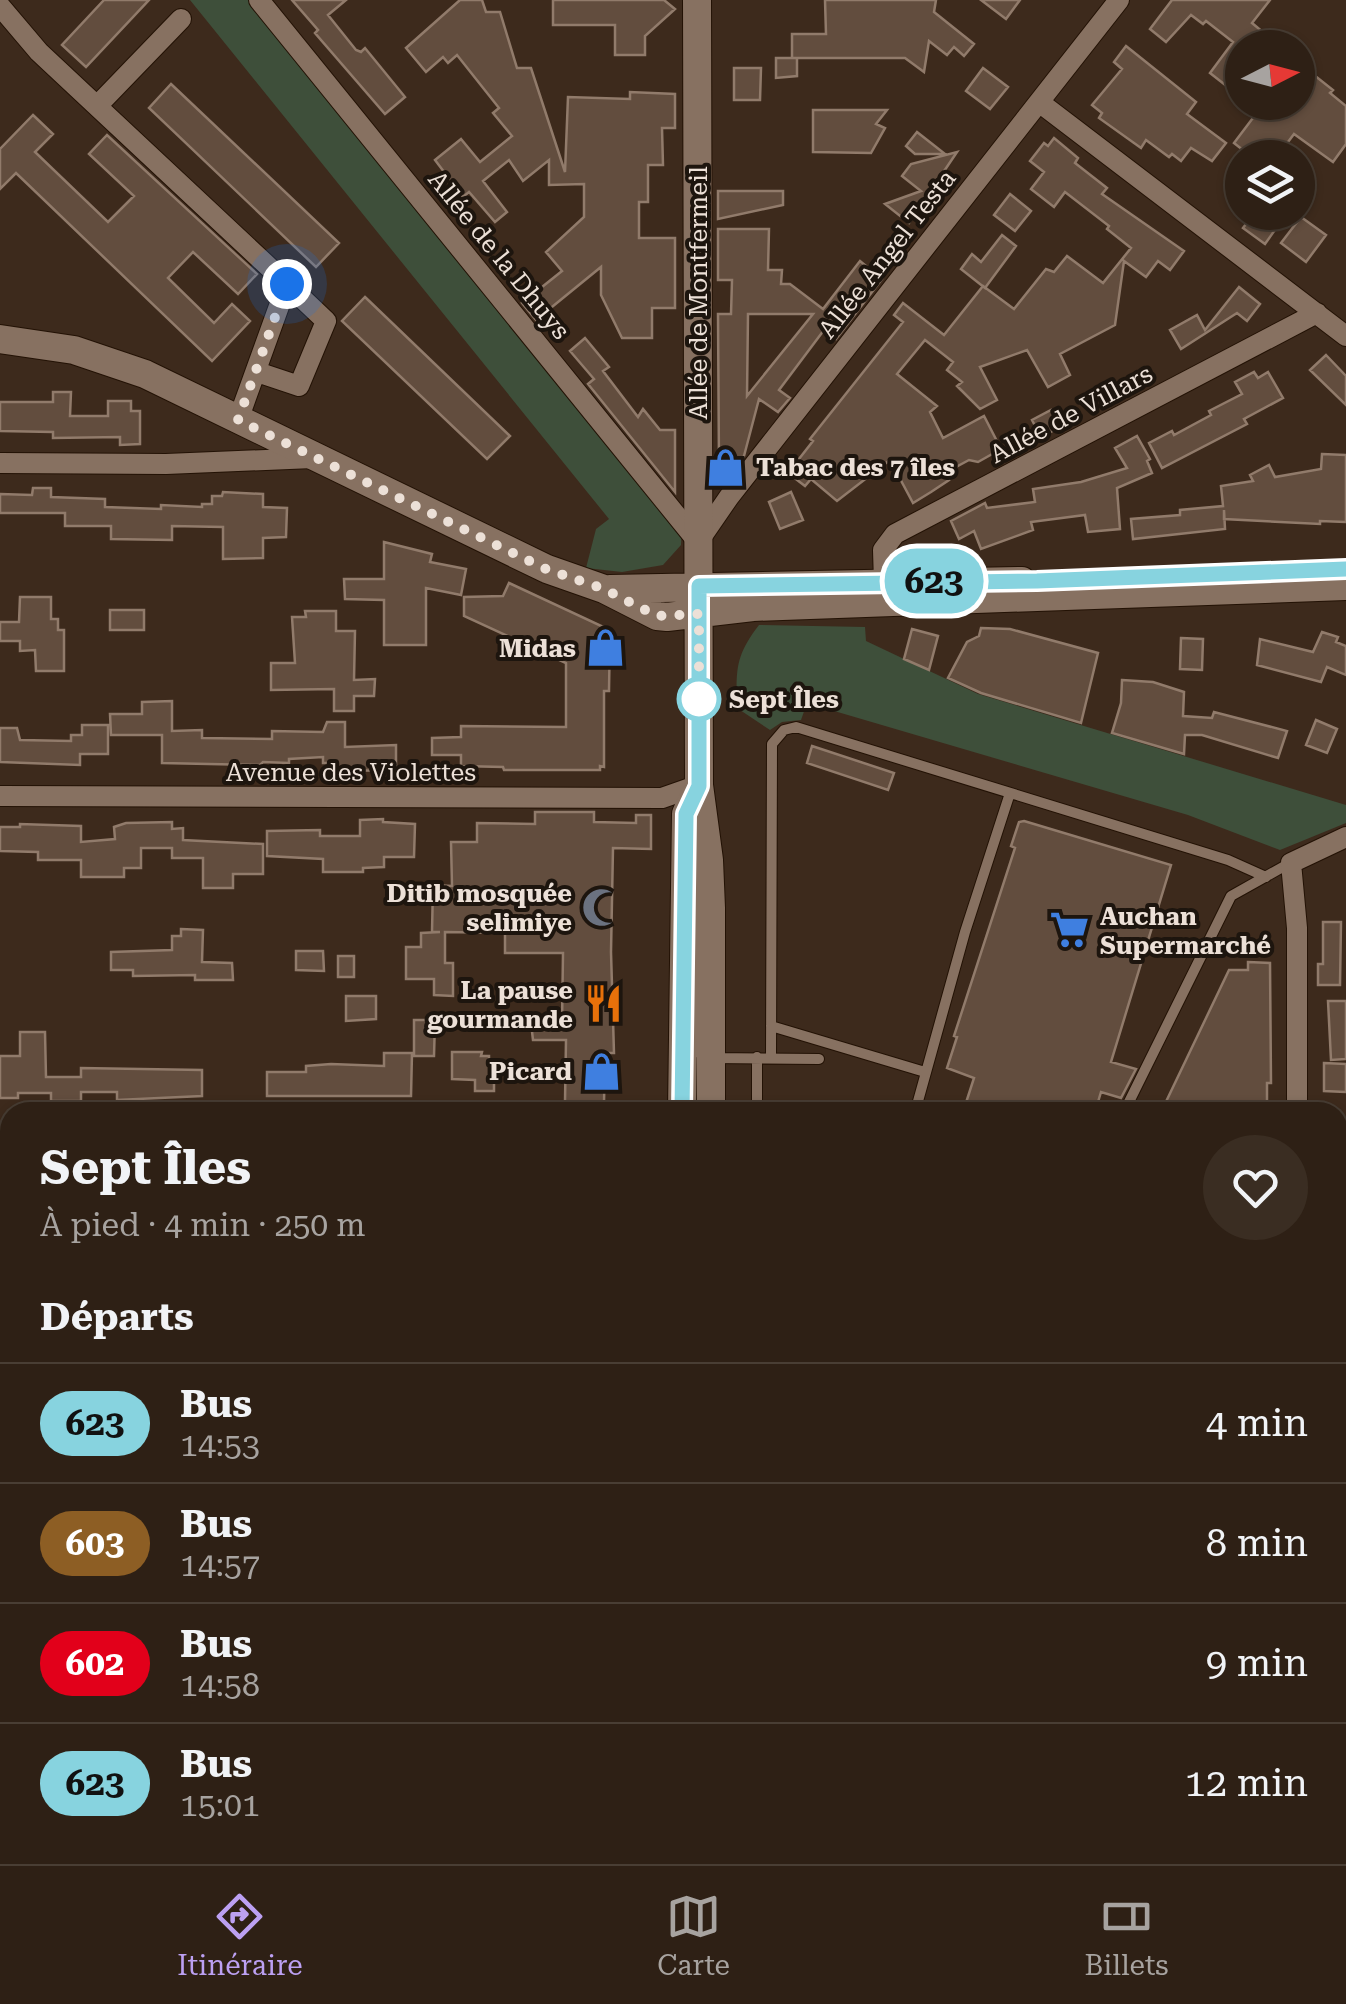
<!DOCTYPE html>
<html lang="fr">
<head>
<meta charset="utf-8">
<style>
	:root { --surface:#2e2015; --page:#3a2d22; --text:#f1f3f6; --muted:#a7a3a0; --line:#493e34; --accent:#bca0f2 }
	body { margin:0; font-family:"Roboto Serif",serif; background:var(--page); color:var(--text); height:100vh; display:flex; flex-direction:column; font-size:38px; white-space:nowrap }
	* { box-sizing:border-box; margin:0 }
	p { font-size:32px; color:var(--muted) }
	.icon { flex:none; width:55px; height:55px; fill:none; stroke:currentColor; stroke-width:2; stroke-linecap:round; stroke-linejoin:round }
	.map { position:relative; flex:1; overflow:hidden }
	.side { position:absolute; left:0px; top:1102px; width:1348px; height:762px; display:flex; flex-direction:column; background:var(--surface); border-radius:30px 30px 0 0; box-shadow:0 2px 8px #0004,0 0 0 2px var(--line) }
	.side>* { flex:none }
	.badge { padding:0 20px; border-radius:32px; font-size:35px; line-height:65px }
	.needle { width:65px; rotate:84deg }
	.fabs { position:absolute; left:1225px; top:30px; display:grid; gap:20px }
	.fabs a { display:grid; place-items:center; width:90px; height:90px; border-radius:50%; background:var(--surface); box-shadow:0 2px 8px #0004,0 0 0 2px var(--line); font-size:50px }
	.you { position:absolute; width:50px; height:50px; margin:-25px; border:8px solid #fff; border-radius:50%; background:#1a73e8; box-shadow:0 0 0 15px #1a73e833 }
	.map>.badge { position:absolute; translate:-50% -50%; box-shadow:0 0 0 5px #fff }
	h2 { padding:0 40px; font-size:38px; line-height:90px }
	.round { display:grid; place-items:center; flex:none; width:105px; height:105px; border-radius:52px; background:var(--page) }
	.headline { display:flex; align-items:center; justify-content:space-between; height:170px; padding:0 40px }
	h1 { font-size:48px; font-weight:700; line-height:75px }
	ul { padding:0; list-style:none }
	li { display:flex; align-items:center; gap:30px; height:120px; padding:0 40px; border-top:2px solid var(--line) }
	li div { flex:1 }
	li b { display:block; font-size:38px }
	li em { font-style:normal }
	li .badge { min-width:110px; font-weight:700; text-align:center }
	.tabs { display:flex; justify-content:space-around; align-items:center; height:140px; border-top:2px solid var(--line); background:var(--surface); font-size:28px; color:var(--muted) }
	.tabs a { display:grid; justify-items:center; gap:5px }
	.tabs .active { color:var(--accent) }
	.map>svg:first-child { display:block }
	.green { fill:#3e4f3a }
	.building { fill:#624d3e; stroke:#917b6b; stroke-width:2.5; fill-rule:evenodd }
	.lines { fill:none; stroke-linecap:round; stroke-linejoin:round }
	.lane-casing { stroke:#231205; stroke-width:12 }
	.street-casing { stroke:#231205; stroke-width:22 }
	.secondary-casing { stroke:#231205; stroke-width:30 }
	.lane { stroke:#877161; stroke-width:10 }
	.street { stroke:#877161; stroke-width:20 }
	.secondary { stroke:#877161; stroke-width:28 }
	.line-casing { stroke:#fff; stroke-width:22 }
	.line { stroke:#87d3df; stroke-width:15 }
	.walk { stroke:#ece0d7; stroke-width:10; stroke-dasharray:0 18 }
	.stop-dot { fill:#fff; stroke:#87d3df; stroke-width:5 }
	.labels { text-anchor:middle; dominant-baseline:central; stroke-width:8; stroke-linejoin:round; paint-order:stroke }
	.street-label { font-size:25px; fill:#ece0d7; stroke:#1d150e }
	.poi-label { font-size:25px; font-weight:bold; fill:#ece0d7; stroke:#1d150e; text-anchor:end }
	.stop-label { font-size:25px; font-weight:bold; fill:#ece0d7; stroke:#1d150e; text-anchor:start }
</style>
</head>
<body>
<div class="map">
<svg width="1346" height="1864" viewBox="0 0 1346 1864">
	<rect width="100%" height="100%" fill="#3d2a1c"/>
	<path class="green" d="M190,0H259L682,520L681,545L663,565L622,572L586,568L596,529L609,519Z
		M759,625L865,627L866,641L978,694L1346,805V823L1280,850L1188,815L807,703L801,720L782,722L770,730L737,708C736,670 735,656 759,625Z"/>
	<path class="building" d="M104,0H149L86,67L62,45Z
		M292,0H346L328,15L356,50L361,52L365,48L405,97L385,114L315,33L318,30Z
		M460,0H482L486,12H500L517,68H531L565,172L568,97L630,99V92L675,94V128H662L663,165H648V202H639V238H675V308H652V338H622L601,295V267L536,320L522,303L562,271L546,252L584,217V184L549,185V160L523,181L509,160L483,181L507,212L495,222L469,192L463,197L435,160L461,139L480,162L512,136L493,113L499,108L457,55L448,63L443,57L426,72L406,48Z
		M553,0H664L675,9L645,36V55H615V25H553Z
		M825,0H936L934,12L974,44L964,56L954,47L947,55L929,41L924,72L905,58H792V34H826Z
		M981,0H1020L1006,19Z
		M1172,0H1270L1252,23L1282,48H1242V92L1235,87L1233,91L1210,73L1233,42L1206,21L1203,24L1191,15L1166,42L1150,29Z
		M1126,46L1196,102L1187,114L1226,143L1212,161L1191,148L1181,161L1172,154L1169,157L1146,140L1141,148L1099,118L1102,113L1092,105L1122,69L1114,62Z
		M776,58H797V76L776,78Z
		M734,68H761L760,100H734Z
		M983,68L1008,87L990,109L966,91Z
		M1314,75L1333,90L1330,93L1346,106V144L1333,162L1294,134L1276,158H1253L1234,143L1265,102H1298V97Z
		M171,84L339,243L316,267L149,108Z
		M813,110H887L876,124L885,128L871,153L813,152Z
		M33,115L53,134L35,152L108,222L134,196L89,154L107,135L257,274L238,294L193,252L168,278L214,323L232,304L250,321L212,361L16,173L0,189V149Z
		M917,132L945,154H915L906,146Z
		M1054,138L1078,158L1075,163L1107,188L1102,194L1184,251L1170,270L1158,261L1146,277L1124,261L1115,325L1060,354L1070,375L1048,387L1027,350L980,367L997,400L980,409L957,386L962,382L947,370L953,362L925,340L897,374L937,406L930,412L943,438L984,416L1001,449L978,462L969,460L945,473L949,480L931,492L913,503L890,460L837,501L811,479L805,486L788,473L813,441L810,439L903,322L894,315L903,303L944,335L983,286L1014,309L1046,269L1054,272L1067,256L1103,283L1131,248L1107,229L1109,226L1065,192L1054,207L1031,189L1044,172L1030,161L1044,143L1048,146Z
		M957,152L909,223L885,204L921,191L902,176L911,164Z
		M718,191H783V205L718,219Z
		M1010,194L1031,211L1015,231L994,215Z
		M1255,212L1277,227L1265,244L1243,228Z
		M1301,217L1326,235L1306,262L1281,243Z
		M718,229H769L768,270H782L781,284H790L823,309L860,261L882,279L836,339L824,330L779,390L790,398L778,412L759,399L744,456L731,472L719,468L718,314H731L732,280H718ZM748,314H813L747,396Z
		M1002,235L1016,246L985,288L961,269L972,254L981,262Z
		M1239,287L1260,304L1247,321L1237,313L1181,349L1170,330L1197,315L1205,330Z
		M365,297L510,436L487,459L342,321Z
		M585,338L609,367L603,371L638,417L643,409L660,430H675V492L588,384L594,379L570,351Z
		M1326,355L1346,376V405L1310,370Z
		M1254,372L1258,378L1268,372L1283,398L1244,419L1247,424L1162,468L1149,443L1172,431L1174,435L1211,415L1209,411L1242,394L1235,382Z
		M53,392H71L70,416H108V401H131V411H140V444L120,445V437L53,438V432L0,431V402H53Z
		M1051,410L1060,427L1041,437L1032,420Z
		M1137,436L1150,459L1147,461L1152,473L1117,488L1120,529L1088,532L1085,515L1031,522L1033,530L981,549L974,531L959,539L951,521L985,503L987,508L1035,502L1033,489L1081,482L1127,468L1115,448Z
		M1322,454L1346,455V522L1320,521V524L1224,519V510L1225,529L1133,539L1131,519L1180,515V510L1223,506L1221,486L1253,481L1250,475L1269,465L1275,477L1321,469Z
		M33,488H51V497L105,499V507L161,509V505L202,507V504H212V496H222L223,492L263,494V507L287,508L286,537L263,538V558L223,559V527L172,526V540L111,539V526H65V513H0V494L32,495Z
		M791,492L803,520L780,529L769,502Z
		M384,542L432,554L430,562L466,569L461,595L426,588V645H384V600L345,599L344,579H384Z
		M509,583L610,630L609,691H604V767L600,766V770H504L503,767L461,766V755H432V738L461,737V726L566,727V663L464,616V597L503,596Z
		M20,597H51V619H58V630H64V671H36L35,650L20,651V641H0V622H19Z
		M110,610H144V630H110Z
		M305,611H336V631H355L354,680L375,679L374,696H354V711H334V689L271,690V663H295L292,617H306Z
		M981,628L1010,629L1098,653L1081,723L981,693L948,678L967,642L979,636Z
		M912,629L938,636L929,670L904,659Z
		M1322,632L1338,637L1336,642L1346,646V675L1327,667L1321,682L1257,665L1260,639L1313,652Z
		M1181,638L1203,639L1202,670L1180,669Z
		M1122,680L1153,682L1184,692L1183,716L1212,718L1214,712L1287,731L1278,758L1202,735H1185L1184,754L1112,733L1121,703Z
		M172,701V731L202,730V738L272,739V731L323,732L327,722H345V747L396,745V771L334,770V763H323V757L289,759V763L263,762L260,765L162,763V735H111L110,714H142V702Z
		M1316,720L1337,729L1327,753L1306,745Z
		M82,725H108V754H80V765L0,762V728H17L20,740L71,741V735H82Z
		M812,746L894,773L888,790L807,763Z
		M535,812H594V822L636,823V815H651V849L613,848L611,952L614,1053H605L604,1103L565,1102L566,1040H533L531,1023H562L563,953H505V933L445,932V963H453V996L434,995V979H406V947H421V933L440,932H432L433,885L452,886L451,842H477V823L535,824Z
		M383,819V822L415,824L414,857H384V867L363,868V872H323V859L267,856V831L320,830V836H360V820Z
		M1024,821L1171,865L1111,1062L1136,1069L1121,1098L1101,1092L1095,1112H963L974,1078L947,1068L957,1037L954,1036L1015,848L1011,846L1019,822Z
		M172,822V829L183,828V840L263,844V874H233V888H203V858H172V848H141V868H124V877H81V860H38V852L0,851V827H20V824L81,826V842L115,839L114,827L126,823Z
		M1323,922H1341L1340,985H1318V964H1323Z
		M181,929L203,930L202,962L232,963L233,980H195V975L133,976V970H111V952L172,950V936H181Z
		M296,951H323L324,971L296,970Z
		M338,956H354V977H338Z
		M1248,962L1270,963L1271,1083H1267V1107L1246,1108V1112H1229V1108H1163L1229,970H1248Z
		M346,996H376V1019L346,1021Z
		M1328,1001H1346V1059L1331,1060Z
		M414,1020H435L434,1056H414Z
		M20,1032H45L46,1077H81V1068L202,1070V1096L117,1100V1092H81V1101H51V1093H18V1098H0V1056H20Z
		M452,1052H482L481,1056H489V1064H494V1091H475V1080L452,1079Z
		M384,1053H412L411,1096H267V1072H306V1066L331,1064L384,1066Z
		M1324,1063L1346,1064V1092L1324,1091Z"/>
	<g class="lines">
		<defs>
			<path id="lane" d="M771,1026L925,1072
				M695,1039V1051L710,1058L819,1059
				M771,1057L772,744L784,730L796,727L1228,860L1266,877
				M757,1112V1057
				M915,1112L965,932L1010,793
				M1124,1112L1231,896L1290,863"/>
			<path id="street" d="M259,0L698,542L729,497L1119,0
				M0,6L39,52L287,284L238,420
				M1039,102L1346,336
				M97,106L181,19
				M257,372L299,386L326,321L287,284
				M0,463L166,464L313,458
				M884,582L883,550L895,534L1317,313
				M0,796L662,798L699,785
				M1297,1112V928L1291,863L1346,837
				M0,1135H10
				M1338,1464H1346
				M0,1466H10
				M1338,1797H1346"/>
			<path id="secondary" d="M697,0L699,785L709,860L711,908V1112
				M0,339L74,350L145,374L547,569L604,589L657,616L667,617L753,607L1346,586
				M610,589L1022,581
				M682,1112L686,814L694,796
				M0,1786L10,1791
				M146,1855L165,1864
				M693,1864V1855"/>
		</defs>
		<use href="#lane" class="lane-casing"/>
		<use href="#street" class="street-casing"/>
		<use href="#secondary" class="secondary-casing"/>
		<use href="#lane" class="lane"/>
		<use href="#street" class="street"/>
		<use href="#secondary" class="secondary"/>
	</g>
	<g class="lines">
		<defs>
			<path id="line" d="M682,1112L686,814L699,786V586L1037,581L1346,569"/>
		</defs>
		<use href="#line" class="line-casing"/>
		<use href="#line" class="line"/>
		<path class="walk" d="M287,284L238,420L546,569L604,589L657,616L699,614V718V699"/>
	</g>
	<defs>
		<symbol id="shop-bare" viewBox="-9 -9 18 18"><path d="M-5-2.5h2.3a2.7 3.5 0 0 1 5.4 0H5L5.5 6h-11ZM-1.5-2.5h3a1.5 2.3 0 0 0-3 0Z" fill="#3f7fe0" stroke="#1d150e" stroke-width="2.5" paint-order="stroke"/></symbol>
		<symbol id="mosque-bare" viewBox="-9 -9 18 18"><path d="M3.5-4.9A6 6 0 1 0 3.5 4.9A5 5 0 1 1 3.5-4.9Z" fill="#6b7280" stroke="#1d150e" stroke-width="2.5" paint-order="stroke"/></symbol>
		<symbol id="supermarket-bare" viewBox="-9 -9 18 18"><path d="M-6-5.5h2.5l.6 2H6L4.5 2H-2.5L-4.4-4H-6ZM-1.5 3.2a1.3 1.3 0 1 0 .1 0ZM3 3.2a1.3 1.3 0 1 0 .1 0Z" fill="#3f7fe0" stroke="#1d150e" stroke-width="2.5" paint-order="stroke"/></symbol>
		<symbol id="restaurant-bare" viewBox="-9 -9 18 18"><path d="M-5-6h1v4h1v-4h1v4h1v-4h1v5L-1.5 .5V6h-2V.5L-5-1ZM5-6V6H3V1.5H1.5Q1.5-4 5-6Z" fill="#e8710a" stroke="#1d150e" stroke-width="2.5" paint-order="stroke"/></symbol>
	</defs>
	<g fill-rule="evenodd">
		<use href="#shop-bare" x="698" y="440" width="55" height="55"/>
		<use href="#shop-bare" x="578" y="620" width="55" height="55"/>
		<use href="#mosque-bare" x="574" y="880" width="55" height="55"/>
		<use href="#supermarket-bare" x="1042" y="902" width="55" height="55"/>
		<use href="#restaurant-bare" x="576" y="976" width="55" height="55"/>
		<use href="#shop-bare" x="574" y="1044" width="55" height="55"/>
	</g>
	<circle class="stop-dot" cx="699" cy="699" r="20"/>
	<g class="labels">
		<g class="street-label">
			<text transform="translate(887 254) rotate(-52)">Allée Angel Testa</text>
			<text transform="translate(499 255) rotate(51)">Allée de la Dhuys</text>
			<text transform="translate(698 293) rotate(-90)">Allée de Montfermeil</text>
			<text transform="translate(1071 414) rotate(-28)">Allée de Villars</text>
			<text x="351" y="772">Avenue des Violettes</text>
		</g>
		<g class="poi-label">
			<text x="756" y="467" text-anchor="start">Tabac des 7 îles</text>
			<text x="576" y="648">Midas</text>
			<text x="572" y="893">Ditib mosquée<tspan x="572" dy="29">selimiye</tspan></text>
			<text x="1100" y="916" text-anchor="start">Auchan<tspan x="1100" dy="29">Supermarché</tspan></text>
			<text x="573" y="990">La pause<tspan x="573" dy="29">gourmande</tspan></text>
			<text x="572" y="1071">Picard</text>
		</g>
		<g class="stop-label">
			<text x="729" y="699">Sept Îles</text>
		</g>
	</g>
</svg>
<div class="fabs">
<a><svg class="needle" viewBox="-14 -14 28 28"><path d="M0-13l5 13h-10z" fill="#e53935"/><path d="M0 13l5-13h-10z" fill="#a7a3a0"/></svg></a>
<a><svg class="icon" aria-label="layers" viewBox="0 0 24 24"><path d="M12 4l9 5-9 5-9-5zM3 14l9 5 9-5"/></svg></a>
</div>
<div class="you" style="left:287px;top:284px"></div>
<b class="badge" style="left:934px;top:581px;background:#87d3df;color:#111">623</b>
<section class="side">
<div class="headline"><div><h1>Sept Îles</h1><p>À pied · 4 min · 250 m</p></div><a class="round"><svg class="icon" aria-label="heart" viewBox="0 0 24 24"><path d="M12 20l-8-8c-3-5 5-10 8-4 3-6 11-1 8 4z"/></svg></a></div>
<h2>Départs</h2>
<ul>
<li><span class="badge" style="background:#87d3df;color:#111">623</span><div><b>Bus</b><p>14:53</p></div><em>4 min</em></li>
<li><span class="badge" style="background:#8d5e24;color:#fff">603</span><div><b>Bus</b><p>14:57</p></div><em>8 min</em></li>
<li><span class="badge" style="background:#e2001a;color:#fff">602</span><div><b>Bus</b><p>14:58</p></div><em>9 min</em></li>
<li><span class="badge" style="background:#87d3df;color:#111">623</span><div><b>Bus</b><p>15:01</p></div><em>12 min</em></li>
</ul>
</section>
</div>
<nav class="tabs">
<a class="active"><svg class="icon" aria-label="directions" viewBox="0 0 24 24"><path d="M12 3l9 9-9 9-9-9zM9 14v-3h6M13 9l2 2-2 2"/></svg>Itinéraire</a>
<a><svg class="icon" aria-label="map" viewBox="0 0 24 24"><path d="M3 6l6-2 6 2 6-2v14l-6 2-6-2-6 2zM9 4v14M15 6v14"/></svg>Carte</a>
<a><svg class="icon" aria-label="tickets" viewBox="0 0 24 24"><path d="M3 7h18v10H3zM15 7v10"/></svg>Billets</a>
</nav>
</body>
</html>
